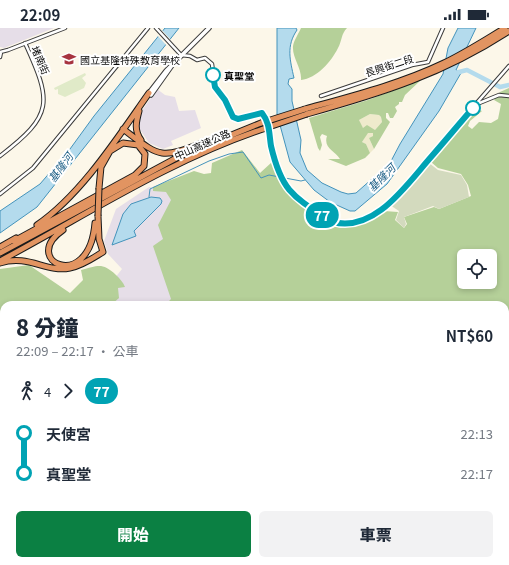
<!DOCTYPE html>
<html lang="zh-TW">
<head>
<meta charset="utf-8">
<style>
	:root { --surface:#fff; --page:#f2f2f3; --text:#1f2937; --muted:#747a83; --accent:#0b8043 }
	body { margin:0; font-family:Georgia,"Noto Sans TC",serif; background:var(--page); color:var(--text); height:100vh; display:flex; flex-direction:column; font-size:15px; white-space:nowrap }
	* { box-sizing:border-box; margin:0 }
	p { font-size:13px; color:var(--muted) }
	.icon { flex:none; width:22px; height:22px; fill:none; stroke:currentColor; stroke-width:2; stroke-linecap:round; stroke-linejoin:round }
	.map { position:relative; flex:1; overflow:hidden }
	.sheet { position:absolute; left:0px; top:273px; width:509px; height:264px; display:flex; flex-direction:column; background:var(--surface); border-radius:12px 12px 0 0; box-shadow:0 2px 6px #0003 }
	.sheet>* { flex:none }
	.badge { padding:0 8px; border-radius:13px; font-size:14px; line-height:26px }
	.tools { position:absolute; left:457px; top:221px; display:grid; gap:8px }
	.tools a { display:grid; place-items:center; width:40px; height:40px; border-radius:6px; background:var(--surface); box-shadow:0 2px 6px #0003; font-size:20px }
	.map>.badge { position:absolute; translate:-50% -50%; box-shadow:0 0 0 2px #fff }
	.legs { display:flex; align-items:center; gap:6px; height:44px; padding:0 16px; font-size:13px }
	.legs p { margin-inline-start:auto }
	.overview { display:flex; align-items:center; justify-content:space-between; height:68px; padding:0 16px }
	h1 { font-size:22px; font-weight:800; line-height:30px }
	.action { display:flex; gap:8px; margin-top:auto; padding:8px 16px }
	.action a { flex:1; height:46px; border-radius:6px; background:var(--accent); color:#fff; font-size:16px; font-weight:800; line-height:46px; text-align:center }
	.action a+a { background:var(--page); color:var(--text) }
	ul { padding:0 16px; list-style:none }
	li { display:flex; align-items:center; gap:14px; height:40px; font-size:15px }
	li i { display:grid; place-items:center; width:6px; height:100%; margin:0 5px; background:currentColor }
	li i::after { content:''; width:10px; height:10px; margin:-5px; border:3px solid; border-radius:50%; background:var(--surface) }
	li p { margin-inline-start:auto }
	li:first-child i { background:linear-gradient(#0000 50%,currentColor 0) }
	li:last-child i { background:linear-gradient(currentColor 50%,#0000 0) }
	.status { display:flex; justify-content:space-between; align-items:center; height:28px; padding:0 20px; background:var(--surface); direction:ltr }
	.status svg { height:11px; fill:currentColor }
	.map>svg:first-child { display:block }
	.industrial { fill:#e6dee8 }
	.farmland { fill:#efeacc }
	.forest { fill:#b5d099; fill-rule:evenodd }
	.cemetery { fill:#d3dabe }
	.pitch { fill:#e0eac8 }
	.water { fill:#b4dbed; stroke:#4493bb }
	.pier { fill:#fcf7e9 }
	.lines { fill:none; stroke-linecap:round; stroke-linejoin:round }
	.stream { stroke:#4493bb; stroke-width:1 }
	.river { stroke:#b4dbed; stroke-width:4.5 }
	.minor-casing { stroke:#3c3c3c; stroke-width:4.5 }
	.tertiary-casing { stroke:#3c3c3c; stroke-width:5.5 }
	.motorway-casing { stroke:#1a1a1a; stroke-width:7 }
	.minor { stroke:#fff; stroke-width:2.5 }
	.tertiary { stroke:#fff; stroke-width:3.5 }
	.motorway { stroke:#e29461; stroke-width:5 }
	.motorway-bridge-casing { stroke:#1a1a1a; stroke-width:7; stroke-linecap:butt }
	.motorway-bridge { stroke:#e29461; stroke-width:5 }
	.line-1-casing { stroke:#fff; stroke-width:9 }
	.line-1 { stroke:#00a3b4; stroke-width:6 }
	.stop-1-dot { fill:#fff; stroke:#00a3b4; stroke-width:2 }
	.labels { text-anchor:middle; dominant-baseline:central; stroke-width:4; stroke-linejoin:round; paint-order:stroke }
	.poi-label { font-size:10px; fill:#090909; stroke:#fff; text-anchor:start }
	.street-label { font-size:10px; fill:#090909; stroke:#fff }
	.stop-label { font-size:10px; font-weight:bold; fill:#090909; stroke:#fff; text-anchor:start }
	.water-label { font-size:11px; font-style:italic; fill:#24648a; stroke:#fff }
</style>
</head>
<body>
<div class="status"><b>22:09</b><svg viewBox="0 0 49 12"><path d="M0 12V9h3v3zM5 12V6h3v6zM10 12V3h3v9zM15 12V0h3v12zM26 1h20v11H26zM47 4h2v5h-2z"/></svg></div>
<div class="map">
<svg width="509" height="537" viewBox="0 0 509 537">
	<rect width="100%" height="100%" fill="#fcf7e9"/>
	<path class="industrial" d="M0,0H54L4,20L0,19Z
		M157,61L165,67L175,69L179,83L195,82L201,100L171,113L173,117L163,121L149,115L139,100V93L143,81Z
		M149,159L211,168L229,277H4V533H197L194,537H0V276L95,275L122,241L108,226L104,213L116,181Z
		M413,533H505L509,537H416Z"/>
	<path class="farmland" d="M370,86L379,87L381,89L382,94L375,102L363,100L360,96L359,92Z
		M368,104L373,105V108L369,110L374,121L370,125L366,116L362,114Z"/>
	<path class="forest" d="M301,0H347C341,6 342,13 338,20C331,34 317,50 301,52C302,40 292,30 293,18C294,12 299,5 301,0Z
		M421,52L405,67L402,74H399V76L395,79L397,83L393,90H390L388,85H386V90L390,94L374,121L369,110L373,108V105H368L362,114L366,116L370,125L365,130L346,138L328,131H340C335,123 323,120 327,108L322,106L320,109L322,117L320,123L318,120L309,90L368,72ZM370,86L379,87L381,89L382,94L375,102L367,97L363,100L359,92Z
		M509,60V537H493L488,533H505V277H165L171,271L153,218L163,211L158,197L171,172L166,164L153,163V159L194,143L204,146L211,145L212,135L242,122L260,145L272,134L274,142L290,167L323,195L341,200L365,194L384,183L398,184L395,192L404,200L407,196L404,189L434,179L439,181L471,168L468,157L461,146L438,140L431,134L457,101L476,81L482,83L470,93L468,98L472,101L479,94L491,95L498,91L501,76L494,72L500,64ZM464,228H490V254H464Z
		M29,237L70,265L83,252L81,242C98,238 102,234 116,247C120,251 123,254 125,259L118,260L119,270L111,277H4V360L0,353V241Z
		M0,413L4,429V510L0,511V496L3,488L1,480Z
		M171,533H469L477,537H169Z"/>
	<path class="cemetery" d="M429,135L438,142L461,147L467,157L469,169L439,181L433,178L404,189L406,196L404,200L396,192L399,183L390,177Z"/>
	<path class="pitch" d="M85,45L86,47L82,50L86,55L84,60L65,69L58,66V61L55,62L54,60Z"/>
	<path class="water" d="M165,0H179L37,179L0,205V183L40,156L70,121L94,88Z
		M277,0H296L297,2C286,18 290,32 294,50L289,51L288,56L292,61V73L301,112L300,125L307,142L322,155L341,164L348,166L356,165L390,135L400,116L443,46L448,20L458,0H476L456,42L461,45L439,83L387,156L355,183H350L330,174L314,162L290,134L277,86Z
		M151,169L160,170L162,173L161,176L134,203L136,208L112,217L123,186L131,176Z"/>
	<path class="pier" d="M161,1L171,12L167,18L157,7Z"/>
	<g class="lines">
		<path class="stream" d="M149,169L150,161L209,133L229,126L243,124L261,150L269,147L301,153L305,152"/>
		<path class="river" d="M455,45L467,42L500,59L509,57"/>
		<defs>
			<path id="minor" d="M156,0L181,27L190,28L197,32L205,30L212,36L215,59L225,72L233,89L238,91L262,85C271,95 269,106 271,118C282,165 294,169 333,194C355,200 375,187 391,173L509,38
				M0,24L8,22L65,0
				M0,29L1,24
				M321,68L412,37L428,34L443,0
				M477,76L499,67L509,68
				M0,128C54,87 52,74 25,15
				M0,166L33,140L148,0"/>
			<path id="tertiary" d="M173,36L151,67L149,65L166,43L209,0"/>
			<path id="motorway" d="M305,81C352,68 400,56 444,35C465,25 485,12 505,0
				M139,83C136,94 134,102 141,112
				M307,86C382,65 443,46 509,3
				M123,101C159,128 159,132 202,115
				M99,160L101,139L110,123
				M37,197C81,167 118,109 149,65
				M63,202C19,232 89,267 95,195
				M14,213L135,147L144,138L145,126L138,117L123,115L110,123
				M0,219L16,210
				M0,225L180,128L261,95
				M0,233C86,187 170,132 263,101
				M0,235C29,226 46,245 70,240C82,238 93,230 103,224L99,211L98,188"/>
		</defs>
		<use href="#minor" class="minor-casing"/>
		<use href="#tertiary" class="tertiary-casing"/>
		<use href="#motorway" class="motorway-casing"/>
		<use href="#minor" class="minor"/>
		<use href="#tertiary" class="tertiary"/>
		<use href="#motorway" class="motorway"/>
		<defs>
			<path id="motorway-bridge" d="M261,95L305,81
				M263,101L307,86
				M98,188L99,160"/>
		</defs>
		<use href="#motorway-bridge" class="motorway-bridge-casing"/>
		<use href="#motorway-bridge" class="motorway-bridge"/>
	</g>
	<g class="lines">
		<defs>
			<path id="line-1" d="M213,47L215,59L225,72L233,89L238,91L262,85C270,95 269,106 271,118C282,165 294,169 333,194C375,205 407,156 431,129C445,113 459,96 473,80"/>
		</defs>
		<use href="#line-1" class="line-1-casing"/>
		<use href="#line-1" class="line-1"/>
	</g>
	<defs>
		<symbol id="school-bare" viewBox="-9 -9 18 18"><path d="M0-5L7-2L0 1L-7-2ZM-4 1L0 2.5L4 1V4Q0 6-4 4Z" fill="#a73440" stroke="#fff" stroke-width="2.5" paint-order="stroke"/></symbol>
	</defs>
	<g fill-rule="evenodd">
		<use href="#school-bare" x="59" y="21" width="20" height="20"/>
	</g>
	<g class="stop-1-dot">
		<circle cx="213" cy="47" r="7"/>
		<circle cx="473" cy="80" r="7"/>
	</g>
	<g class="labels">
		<g class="poi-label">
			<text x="80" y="31">國立基隆特殊教育學校</text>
		</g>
		<g class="street-label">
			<text transform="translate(41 32) rotate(67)">堵南街</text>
			<text transform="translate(389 37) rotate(-18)">長興街二段</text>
			<text transform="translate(202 116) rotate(-24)">中山高速公路</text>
		</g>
		<g class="stop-label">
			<text x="224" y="47">真聖堂</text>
		</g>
		<g class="water-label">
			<text transform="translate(60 139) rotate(-54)">基隆河</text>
			<text transform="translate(381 149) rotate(-45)">基隆河</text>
		</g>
	</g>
</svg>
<div class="tools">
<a><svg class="icon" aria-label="locate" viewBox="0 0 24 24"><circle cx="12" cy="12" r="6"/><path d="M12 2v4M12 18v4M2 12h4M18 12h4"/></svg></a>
</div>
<b class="badge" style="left:322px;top:187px;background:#00a3b4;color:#fff">77</b>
<section class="sheet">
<div class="overview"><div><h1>8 分鐘</h1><p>22:09 – 22:17 · 公車</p></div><b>NT$60</b></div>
<div class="legs"><svg class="icon" aria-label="walk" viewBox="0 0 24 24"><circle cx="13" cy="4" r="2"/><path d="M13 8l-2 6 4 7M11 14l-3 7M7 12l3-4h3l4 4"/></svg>4<svg class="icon" aria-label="forward" viewBox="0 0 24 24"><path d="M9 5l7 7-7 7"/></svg><b class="badge" style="background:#00a3b4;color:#fff">77</b></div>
<ul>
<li><i style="color:#00a3b4"></i><b>天使宮</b><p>22:13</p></li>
<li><i style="color:#00a3b4"></i><b>真聖堂</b><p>22:17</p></li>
</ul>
<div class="action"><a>開始</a><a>車票</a></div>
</section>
</div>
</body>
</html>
